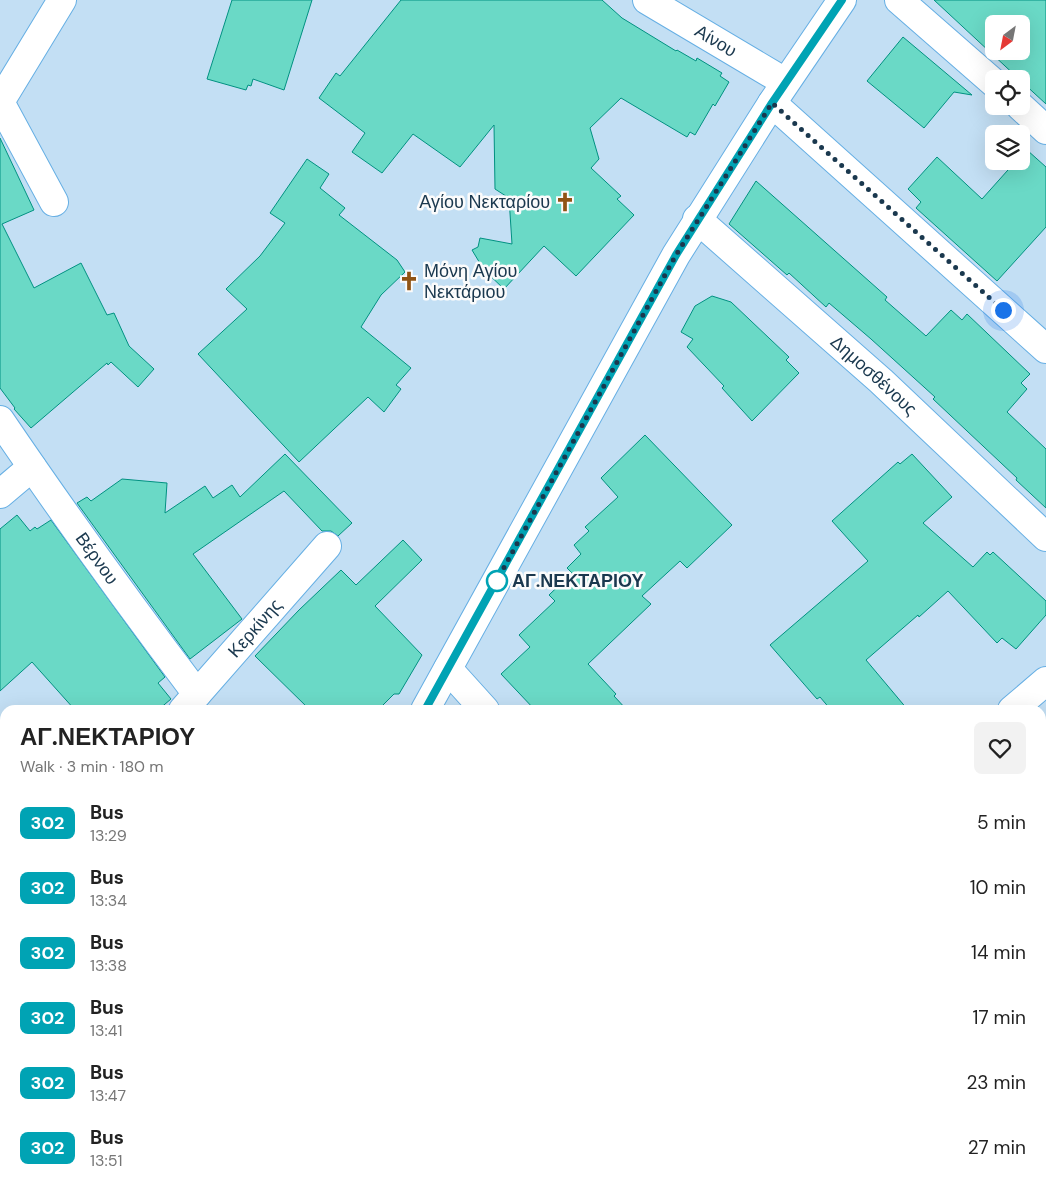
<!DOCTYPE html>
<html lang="en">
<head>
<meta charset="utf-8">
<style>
	:root { --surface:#fff; --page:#f2f2f2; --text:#222; --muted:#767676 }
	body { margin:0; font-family:"DM Sans",sans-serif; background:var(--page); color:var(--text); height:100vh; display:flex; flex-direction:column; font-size:19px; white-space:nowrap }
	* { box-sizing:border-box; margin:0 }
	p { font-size:16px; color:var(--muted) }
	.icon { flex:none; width:28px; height:28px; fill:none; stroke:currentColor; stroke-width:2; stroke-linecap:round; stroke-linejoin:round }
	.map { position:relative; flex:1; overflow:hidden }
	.drawer { position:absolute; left:0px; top:705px; width:1046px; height:486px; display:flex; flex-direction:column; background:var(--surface); border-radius:15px 15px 0 0; box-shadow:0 5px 20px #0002 }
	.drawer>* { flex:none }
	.badge { padding:0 10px; border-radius:8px; font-size:18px; line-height:32px }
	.needle { width:32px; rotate:212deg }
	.controls { position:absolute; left:985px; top:15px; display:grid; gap:10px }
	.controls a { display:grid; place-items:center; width:45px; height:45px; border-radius:8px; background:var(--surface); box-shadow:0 5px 20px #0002; font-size:25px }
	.you { position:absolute; width:25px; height:25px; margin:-12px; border:4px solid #fff; border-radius:50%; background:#1a73e8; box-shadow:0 0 0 8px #1a73e833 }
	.map>.badge { position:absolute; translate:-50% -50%; box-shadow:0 0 0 2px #fff }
	.round { display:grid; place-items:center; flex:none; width:52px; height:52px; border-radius:8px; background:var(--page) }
	.headline { display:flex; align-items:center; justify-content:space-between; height:85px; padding:0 20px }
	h1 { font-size:24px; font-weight:700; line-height:38px }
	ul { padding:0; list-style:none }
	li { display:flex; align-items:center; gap:15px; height:65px; padding:0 20px }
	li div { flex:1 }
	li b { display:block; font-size:19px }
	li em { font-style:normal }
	li .badge { min-width:55px; font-weight:700; text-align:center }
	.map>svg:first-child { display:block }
	.building { fill:#6ad9c6; stroke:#019181; fill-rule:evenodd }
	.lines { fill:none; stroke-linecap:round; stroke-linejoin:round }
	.street-casing { stroke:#66afe4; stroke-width:30 }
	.secondary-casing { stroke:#66afe4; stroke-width:30 }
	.street { stroke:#fff; stroke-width:28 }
	.secondary { stroke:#fff; stroke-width:28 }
	.line-casing { stroke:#fff; stroke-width:11 }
	.line { stroke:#00a3b4; stroke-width:8 }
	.walk { stroke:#1a384e; stroke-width:5; stroke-dasharray:0 9 }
	.stop-dot { fill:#fff; stroke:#00a3b4; stroke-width:2.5 }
	.labels { text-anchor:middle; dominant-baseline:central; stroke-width:5; stroke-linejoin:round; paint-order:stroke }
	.street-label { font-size:18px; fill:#1a384e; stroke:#fbfbfb }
	.poi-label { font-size:18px; fill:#1a384e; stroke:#fbfbfb; text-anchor:end }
	.stop-label { font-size:18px; font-weight:bold; fill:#1a384e; stroke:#fbfbfb; text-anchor:start }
</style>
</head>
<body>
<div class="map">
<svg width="1046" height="1191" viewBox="0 0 1046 1191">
	<rect width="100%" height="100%" fill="#c3dff4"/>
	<path class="building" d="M232,0H312L284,90L253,79L251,86L248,85L246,90L207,79Z
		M401,0H602L622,18L676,51L677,50L696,61L697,58L722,73L720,76L729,82L715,106L713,104L695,135L690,132L687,137L621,98L590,128L599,159L591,168L621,196L617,199L634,215L576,276L544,246L504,289L484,270L472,250L478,247L480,238L512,244L509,198L495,189L494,125L460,167L413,134L382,173L352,152L365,133L319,98L336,73L340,76Z
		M934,0H1046V104L1021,81V79H1019ZM994,24H1021V51H994Z
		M903,37L972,95L954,92L924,128L867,81Z
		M0,138L34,210L2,224L34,288L81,263L107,315L114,313L129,346L154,369L138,387L111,362L108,365L107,363L31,428L14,409L15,408L0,388Z
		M1027,150L1046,167V227L997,281L916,208L921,202L908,189L937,157L982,199L1016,161H1021V156Z
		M307,159L329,174L320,188L345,208L339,215L397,260L405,272L381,295L361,327L411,368L396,385L401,389L384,412L368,397L299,462L198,354L247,309L226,289L260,256L285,223L270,213Z
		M756,181L887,297L885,300L926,336L951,310L962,320L967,314L1030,374L1021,383L1027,389L1007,412L1046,449V508L1016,480L1017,478L933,399L935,397L871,339L829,303L826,307L789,273L787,275L729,224Z
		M712,296L731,302L789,357L786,360L799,373L752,421L722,388L724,386L687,347L693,339L681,332L695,306Z
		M645,435L732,525L687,568L680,561L642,596L651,604L588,664L616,694L614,696L627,710H535L501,674L530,647L519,635L555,601L549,595L572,573L567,568L581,554L574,545L589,531L585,527L618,497L601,478Z
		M285,454L352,523L338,536L331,531H322L284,491L193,554L242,619L190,659L77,503L87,497L91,501L122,479L167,483L165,513L205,486L213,498L232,485L240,497Z
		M912,454L952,497L923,523L973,567L987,552L990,555L993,552L1046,601V615L1016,649L1002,638L997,643L948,591L919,617L918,615L866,660L908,710H831L820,697L817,699L770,645L868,561L832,521L898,462L900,464Z
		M17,515L30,531L35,527L37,529L51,520L165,677L158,683L171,699L158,710H75L32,662L0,691V529Z
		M403,540L422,560L375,606L422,655L399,694H394L378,710H310L255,656L299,610L341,570L356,585Z"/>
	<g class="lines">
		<defs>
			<g id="street">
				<path id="s1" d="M647,0L785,82"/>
				<path d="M899,0L994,83"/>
				<path d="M0,102L62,0"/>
				<path d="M0,102L54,202"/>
				<path d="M772,103L1046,349"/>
				<path d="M1020,106L1046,130"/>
				<path id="s2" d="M697,219L881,381L1046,537"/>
				<path id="s3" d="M0,420C63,513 129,604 197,694"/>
				<path d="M0,494L32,467"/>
				<path d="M448,669L485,710"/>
				<path id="s4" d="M183,710L327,546"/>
				<path d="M1012,710L1046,681"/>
				<path d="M0,802L5,807"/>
				<path d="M1041,913L1046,919"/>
				<path d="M491,1186L495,1191"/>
				<path d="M890,1186L894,1191"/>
				<path d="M97,1191L101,1186"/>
				<path d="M461,1191L466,1186"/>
			</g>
			<path id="secondary" d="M425,710L676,255L772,103L842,0
				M302,1186L305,1191"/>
		</defs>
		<use href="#street" class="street-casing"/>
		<use href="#secondary" class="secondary-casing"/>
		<use href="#street" class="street"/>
		<use href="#secondary" class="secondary"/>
	</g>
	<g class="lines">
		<defs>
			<path id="line" d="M425,710L676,255L772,103L842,0"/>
		</defs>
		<use href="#line" class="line-casing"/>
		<use href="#line" class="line"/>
		<path class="walk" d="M497,581L496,582L676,255L772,103L1003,310"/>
	</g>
	<defs>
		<symbol id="church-bare" viewBox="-9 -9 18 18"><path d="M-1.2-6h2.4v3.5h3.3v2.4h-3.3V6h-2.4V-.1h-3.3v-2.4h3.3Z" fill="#905414" stroke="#fbfbfb" stroke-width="2.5" paint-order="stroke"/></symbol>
	</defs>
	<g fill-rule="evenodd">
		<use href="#church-bare" x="551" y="188" width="28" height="28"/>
		<use href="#church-bare" x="395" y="267" width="28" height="28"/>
	</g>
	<circle class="stop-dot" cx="497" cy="581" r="10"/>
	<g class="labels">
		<g class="street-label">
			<text stroke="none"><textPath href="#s1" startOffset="80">Αίνου</textPath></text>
			<text stroke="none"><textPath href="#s2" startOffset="236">Δημοσθένους</textPath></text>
			<text stroke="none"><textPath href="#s3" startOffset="169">Βέρνου</textPath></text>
			<text stroke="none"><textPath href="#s4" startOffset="109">Κερκίνης</textPath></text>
		</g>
		<g class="poi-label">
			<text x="550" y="202">Αγίου Νεκταρίου</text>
			<text x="424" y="271" text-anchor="start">Μόνη Αγίου<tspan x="424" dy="21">Νεκτάριου</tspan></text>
		</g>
		<g class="stop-label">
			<text x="512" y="581">ΑΓ.ΝΕΚΤΑΡΙΟΥ</text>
		</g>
	</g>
</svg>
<div class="controls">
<a><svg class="needle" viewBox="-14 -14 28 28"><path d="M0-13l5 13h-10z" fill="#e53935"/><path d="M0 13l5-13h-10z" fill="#767676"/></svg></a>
<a><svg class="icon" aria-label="locate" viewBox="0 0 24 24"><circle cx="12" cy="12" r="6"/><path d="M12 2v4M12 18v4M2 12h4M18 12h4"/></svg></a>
<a><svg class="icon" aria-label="layers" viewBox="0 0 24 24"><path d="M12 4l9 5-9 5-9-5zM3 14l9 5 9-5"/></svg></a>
</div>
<div class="you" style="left:1003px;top:310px"></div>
<section class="drawer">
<div class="headline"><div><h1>ΑΓ.ΝΕΚΤΑΡΙΟΥ</h1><p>Walk · 3 min · 180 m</p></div><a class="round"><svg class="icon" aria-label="heart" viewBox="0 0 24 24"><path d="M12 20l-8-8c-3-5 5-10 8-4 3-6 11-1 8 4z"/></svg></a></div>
<ul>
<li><span class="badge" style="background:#00a3b4;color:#fff">302</span><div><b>Bus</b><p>13:29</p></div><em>5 min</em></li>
<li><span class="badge" style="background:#00a3b4;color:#fff">302</span><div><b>Bus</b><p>13:34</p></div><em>10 min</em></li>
<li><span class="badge" style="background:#00a3b4;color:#fff">302</span><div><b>Bus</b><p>13:38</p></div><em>14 min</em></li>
<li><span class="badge" style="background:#00a3b4;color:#fff">302</span><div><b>Bus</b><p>13:41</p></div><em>17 min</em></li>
<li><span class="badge" style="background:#00a3b4;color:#fff">302</span><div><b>Bus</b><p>13:47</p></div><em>23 min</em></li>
<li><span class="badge" style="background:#00a3b4;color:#fff">302</span><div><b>Bus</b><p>13:51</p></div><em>27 min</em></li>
</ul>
</section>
</div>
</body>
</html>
